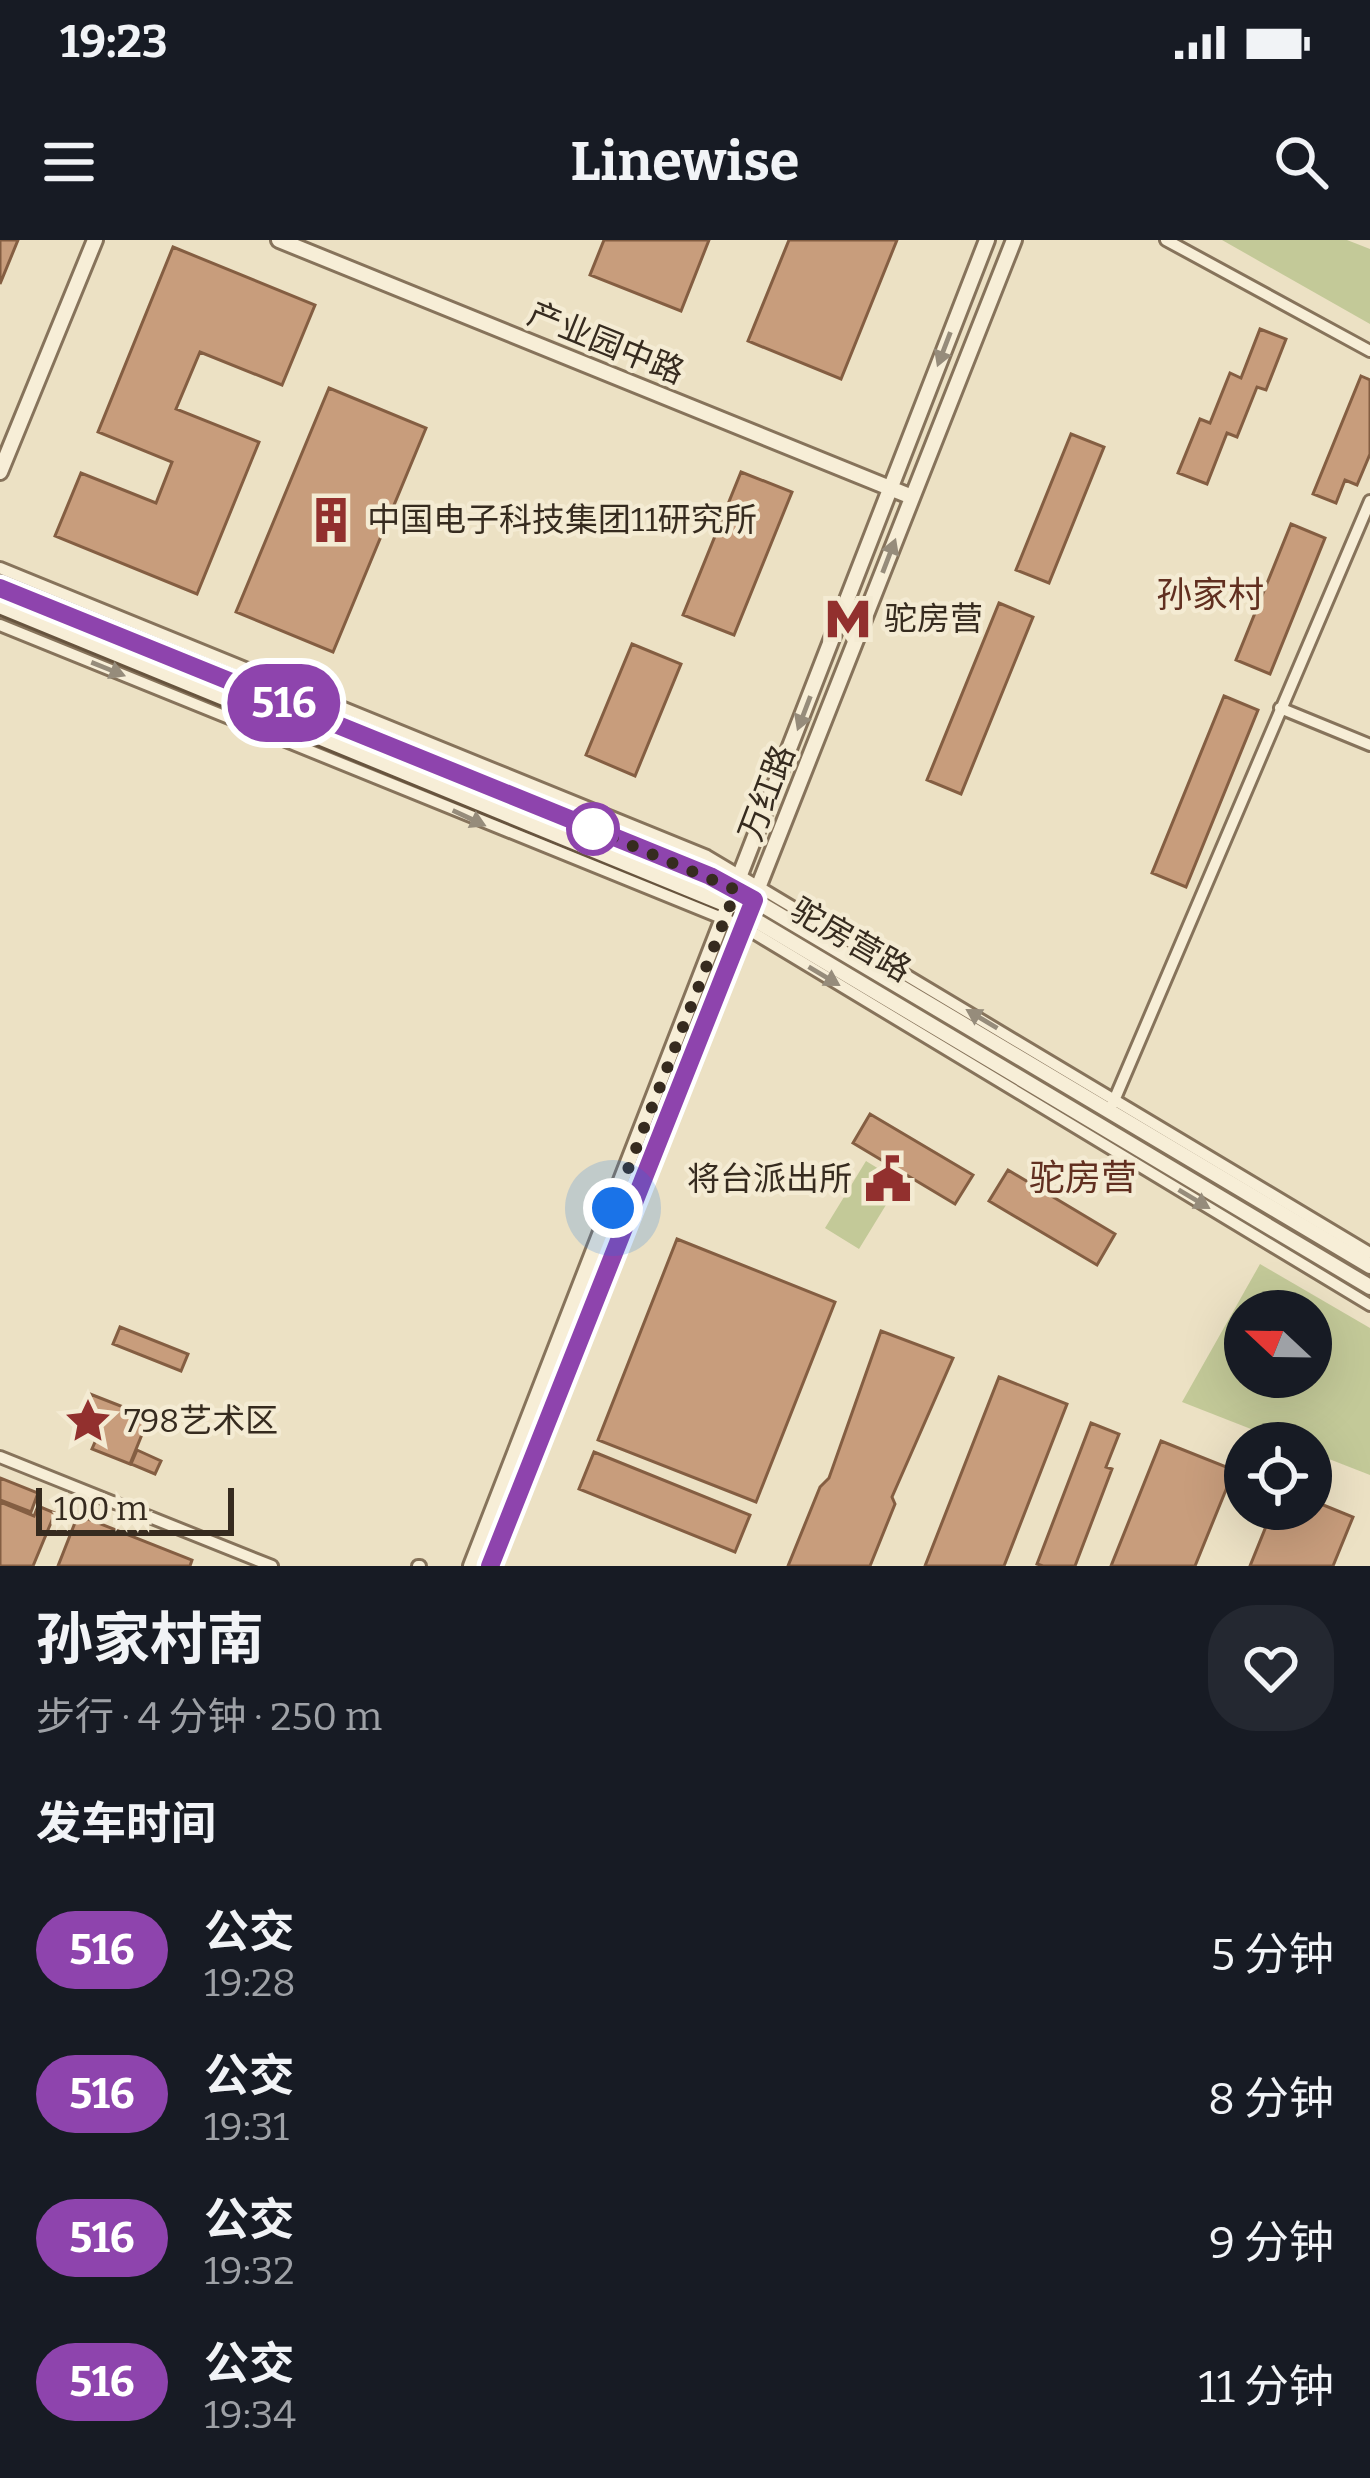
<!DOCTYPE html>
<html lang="zh">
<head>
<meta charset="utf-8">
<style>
	:root { --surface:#171b24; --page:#242831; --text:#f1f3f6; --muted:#9ea1a6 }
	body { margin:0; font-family:Bitter,"Noto Sans SC",serif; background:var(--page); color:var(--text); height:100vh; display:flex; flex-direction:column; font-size:45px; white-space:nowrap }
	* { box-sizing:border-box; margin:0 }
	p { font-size:39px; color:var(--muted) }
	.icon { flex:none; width:66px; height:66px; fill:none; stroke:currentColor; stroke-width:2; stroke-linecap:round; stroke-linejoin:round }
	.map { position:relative; height:1326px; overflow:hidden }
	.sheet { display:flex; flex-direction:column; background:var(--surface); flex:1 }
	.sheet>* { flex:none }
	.badge { padding:0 24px; border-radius:39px; font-size:42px; line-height:78px }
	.needle { width:78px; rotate:292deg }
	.tools { position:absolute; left:1224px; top:1050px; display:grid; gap:24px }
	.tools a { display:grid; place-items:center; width:108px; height:108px; border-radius:50%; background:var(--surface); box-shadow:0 12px 48px #0002; font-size:60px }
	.scale { position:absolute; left:36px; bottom:30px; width:198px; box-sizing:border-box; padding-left:12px; border:6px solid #362b1f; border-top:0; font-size:33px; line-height:42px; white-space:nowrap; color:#362b1f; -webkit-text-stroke:9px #f4ebd3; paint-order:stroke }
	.you { position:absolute; width:60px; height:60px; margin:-30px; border:9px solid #fff; border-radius:50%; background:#1a73e8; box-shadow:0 0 0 18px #1a73e833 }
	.map>.badge { position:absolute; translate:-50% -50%; box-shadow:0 0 0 6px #fff }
	h2 { padding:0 36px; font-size:45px; line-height:108px }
	.round { display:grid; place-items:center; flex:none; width:126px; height:126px; border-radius:48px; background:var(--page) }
	.summary { display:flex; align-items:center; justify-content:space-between; height:204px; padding:0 36px }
	h1 { font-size:57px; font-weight:700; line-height:90px }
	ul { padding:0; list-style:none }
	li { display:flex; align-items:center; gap:36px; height:144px; padding:0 36px }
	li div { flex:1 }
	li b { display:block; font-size:45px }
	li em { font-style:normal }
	li .badge { min-width:132px; font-weight:700; text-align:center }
	.status { display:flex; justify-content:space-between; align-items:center; height:84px; padding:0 60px; background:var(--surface); direction:ltr }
	.status svg { height:33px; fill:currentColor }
	header { display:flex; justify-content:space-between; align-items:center; height:156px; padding:0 36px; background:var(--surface); font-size:54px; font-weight:700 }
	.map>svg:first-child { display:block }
	.green { fill:#c3c998; fill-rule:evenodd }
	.building { fill:#c89d7c; stroke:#845e42; stroke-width:3 }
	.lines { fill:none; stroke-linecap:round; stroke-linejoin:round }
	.minor-casing { stroke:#86735b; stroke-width:16 }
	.tertiary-casing { stroke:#86735b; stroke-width:20 }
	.secondary-casing { stroke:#67543e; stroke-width:22 }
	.minor { stroke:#f7eed7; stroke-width:10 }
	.tertiary { stroke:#f7eed7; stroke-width:14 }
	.secondary { stroke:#f7eed7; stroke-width:16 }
	.oneway { fill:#968c7b }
	.line-casing { stroke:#fff; stroke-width:27 }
	.line { stroke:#8e44ad; stroke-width:18 }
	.walk { stroke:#362b1f; stroke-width:12; stroke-dasharray:0 21.6 }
	.stop-dot { fill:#fff; stroke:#8e44ad; stroke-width:6 }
	.labels { text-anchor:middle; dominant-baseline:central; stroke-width:9; stroke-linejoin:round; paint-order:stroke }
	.street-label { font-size:33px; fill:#362b1f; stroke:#f4ebd3 }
	.poi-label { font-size:33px; fill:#362b1f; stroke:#f4ebd3; text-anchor:start }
	.neighbourhood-label { font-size:36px; fill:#612f20; stroke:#f4ebd3 }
</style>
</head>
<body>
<div class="status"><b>19:23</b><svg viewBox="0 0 49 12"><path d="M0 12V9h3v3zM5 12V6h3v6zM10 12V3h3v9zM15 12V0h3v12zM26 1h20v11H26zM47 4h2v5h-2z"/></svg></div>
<header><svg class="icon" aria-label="menu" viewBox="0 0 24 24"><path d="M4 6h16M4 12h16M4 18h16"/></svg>Linewise<svg class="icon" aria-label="search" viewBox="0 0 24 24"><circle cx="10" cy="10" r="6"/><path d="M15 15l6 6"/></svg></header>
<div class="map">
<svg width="1370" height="1326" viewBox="0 0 1370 1326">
	<rect width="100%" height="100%" fill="#ece1c4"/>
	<path class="green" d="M1222,0H1347L1370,9V84Z
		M866,921L900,942L859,1009L825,988Z
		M1260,1024L1370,1088V1235L1311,1212V1203H1287L1182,1162ZM1311,1071V1137H1245V1071Z"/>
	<path class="building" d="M0,0H18L0,44Z
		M604,0H709L681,71L590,35Z
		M789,0H897L841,139L748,101Z
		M173,7L315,65L282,145L200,112L176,169L259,202L197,354L55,296L81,233L156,263L172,222L98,192Z
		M1260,89L1286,99L1266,150L1257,147L1237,197L1227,193L1207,244L1178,233L1200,179L1210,183L1230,133L1241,138Z
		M1361,136L1370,140V214L1357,245L1345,240L1336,263L1313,254Z
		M329,148L426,188L333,412L236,372Z
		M1071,194L1104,207L1049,343L1016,330Z
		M741,232L792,252L734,395L683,375Z
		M1291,284L1325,298L1270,434L1236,420Z
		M999,363L1033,377L961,554L927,540Z
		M632,404L681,424L635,536L586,515Z
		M1224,456L1258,470L1186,647L1152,633Z
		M870,874L973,935L955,964L853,903Z
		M1008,930L1115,994L1097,1025L989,961Z
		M677,999L835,1062L756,1262L598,1200Z
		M120,1087L188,1114L181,1131L113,1104Z
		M881,1091L953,1118L892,1257L895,1264L870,1326H788L820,1247L829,1238Z
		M999,1137L1067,1164L1004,1326H925Z
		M90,1154L149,1177L130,1224L92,1209L102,1186L85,1167Z
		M1091,1183L1119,1194L1106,1227L1112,1229L1075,1326H1043L1037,1324Z
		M1161,1201L1234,1230L1195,1326H1111Z
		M137,1210L161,1221L155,1234L131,1224Z
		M594,1212L750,1275L735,1312L579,1249Z
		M0,1238L38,1253L31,1272L0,1260Z
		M1311,1260L1353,1277L1333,1326H1250L1273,1269H1311Z
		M0,1262L34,1276L38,1266L55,1273L33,1326H0Z
		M78,1275L192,1320L190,1326H58Z"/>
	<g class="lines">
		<defs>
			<path id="minor" d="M1166,0L1370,111
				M0,328L707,616L1370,1013
				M0,385L744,687L1370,1065
				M1280,468L1370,505
				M1113,863L1370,261
				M0,1217L272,1326
				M418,1326H420"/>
			<path id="tertiary" d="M279,0L912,257
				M0,232L95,0
				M754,660L1370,1026
				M745,674L1370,1047
				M471,1326L987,0
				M490,1326L1014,0"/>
			<path id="secondary" d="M0,348L710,636L754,660
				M0,365L730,665"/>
		</defs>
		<use href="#minor" class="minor-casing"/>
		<use href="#tertiary" class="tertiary-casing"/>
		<use href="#secondary" class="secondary-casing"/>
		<use href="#minor" class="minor"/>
		<use href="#tertiary" class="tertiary"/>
		<use href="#secondary" class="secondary"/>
	</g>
	<defs><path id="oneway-solid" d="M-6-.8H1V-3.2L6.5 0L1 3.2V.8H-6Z" transform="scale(3)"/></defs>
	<g class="oneway">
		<use href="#oneway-solid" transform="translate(944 109) rotate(111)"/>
		<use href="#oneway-solid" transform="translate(889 316) rotate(-69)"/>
		<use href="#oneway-solid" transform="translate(108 429) rotate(22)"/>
		<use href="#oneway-solid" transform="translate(804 473) rotate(111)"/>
		<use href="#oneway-solid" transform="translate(469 578) rotate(25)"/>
		<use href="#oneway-solid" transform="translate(824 736) rotate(31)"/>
		<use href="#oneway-solid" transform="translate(982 779) rotate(-149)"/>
		<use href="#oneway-solid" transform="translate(1194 959) rotate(31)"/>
	</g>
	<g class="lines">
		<defs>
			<path id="line" d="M0,348L710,636L754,660L490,1326"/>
		</defs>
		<use href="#line" class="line-casing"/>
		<use href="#line" class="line"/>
		<path class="walk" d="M593,589L736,650L613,968"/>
	</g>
	<defs>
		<symbol id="building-bare" viewBox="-9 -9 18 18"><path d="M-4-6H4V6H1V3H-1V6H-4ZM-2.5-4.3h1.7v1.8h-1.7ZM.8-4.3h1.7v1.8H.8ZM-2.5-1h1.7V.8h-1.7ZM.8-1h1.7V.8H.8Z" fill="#92302e" stroke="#f4ebd3" stroke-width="2.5" paint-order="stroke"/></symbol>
		<symbol id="metro-bare" viewBox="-9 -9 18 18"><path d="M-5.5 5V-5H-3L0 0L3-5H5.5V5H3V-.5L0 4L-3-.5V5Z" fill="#92302e" stroke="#f4ebd3" stroke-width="2.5" paint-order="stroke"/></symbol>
		<symbol id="civic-bare" viewBox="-9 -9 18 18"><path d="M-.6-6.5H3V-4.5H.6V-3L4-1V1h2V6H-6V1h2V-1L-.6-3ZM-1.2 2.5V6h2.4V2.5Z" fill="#92302e" stroke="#f4ebd3" stroke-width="2.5" paint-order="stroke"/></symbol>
		<symbol id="sight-bare" viewBox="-9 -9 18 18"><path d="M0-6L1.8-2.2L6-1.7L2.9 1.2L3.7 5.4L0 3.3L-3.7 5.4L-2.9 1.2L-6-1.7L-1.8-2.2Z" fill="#92302e" stroke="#f4ebd3" stroke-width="2.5" paint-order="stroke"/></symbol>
	</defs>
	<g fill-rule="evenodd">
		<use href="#building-bare" x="298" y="247" width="66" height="66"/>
		<use href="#metro-bare" x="815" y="346" width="66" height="66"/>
		<use href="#civic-bare" x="855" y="906" width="66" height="66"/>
		<use href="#sight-bare" x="55" y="1148" width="66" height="66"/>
	</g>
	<circle class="stop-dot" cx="593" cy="589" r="24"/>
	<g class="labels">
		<g class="street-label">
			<text transform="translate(606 103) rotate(22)">产业园中路</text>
			<text transform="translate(767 553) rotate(-69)">万红路</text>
			<text transform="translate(851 700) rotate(30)">驼房营路</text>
		</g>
		<g class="poi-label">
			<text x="367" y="280">中国电子科技集团11研究所</text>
			<text x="884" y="379">驼房营</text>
			<text x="852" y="939" text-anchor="end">将台派出所</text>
			<text x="124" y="1181">798艺术区</text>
		</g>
		<g class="neighbourhood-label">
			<text x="1210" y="355">孙家村</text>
			<text x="1083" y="938">驼房营</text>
		</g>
	</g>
</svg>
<div class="tools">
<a><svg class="needle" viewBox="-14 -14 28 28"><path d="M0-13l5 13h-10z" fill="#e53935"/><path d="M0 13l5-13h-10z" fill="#9ea1a6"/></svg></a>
<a><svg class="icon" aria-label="locate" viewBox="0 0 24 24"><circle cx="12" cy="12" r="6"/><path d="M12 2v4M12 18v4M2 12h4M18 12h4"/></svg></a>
</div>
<div class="scale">100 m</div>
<div class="you" style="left:613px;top:968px"></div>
<b class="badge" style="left:284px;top:463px;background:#8e44ad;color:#fff">516</b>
</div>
<section class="sheet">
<div class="summary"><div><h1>孙家村南</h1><p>步行 · 4 分钟 · 250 m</p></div><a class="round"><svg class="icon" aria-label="heart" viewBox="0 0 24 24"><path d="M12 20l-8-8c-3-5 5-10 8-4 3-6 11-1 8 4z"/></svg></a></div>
<h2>发车时间</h2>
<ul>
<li><span class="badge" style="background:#8e44ad;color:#fff">516</span><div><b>公交</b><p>19:28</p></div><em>5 分钟</em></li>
<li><span class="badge" style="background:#8e44ad;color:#fff">516</span><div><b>公交</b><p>19:31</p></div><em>8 分钟</em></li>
<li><span class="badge" style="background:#8e44ad;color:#fff">516</span><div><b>公交</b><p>19:32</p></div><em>9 分钟</em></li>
<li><span class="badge" style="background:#8e44ad;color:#fff">516</span><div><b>公交</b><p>19:34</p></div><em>11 分钟</em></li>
</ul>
</section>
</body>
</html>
